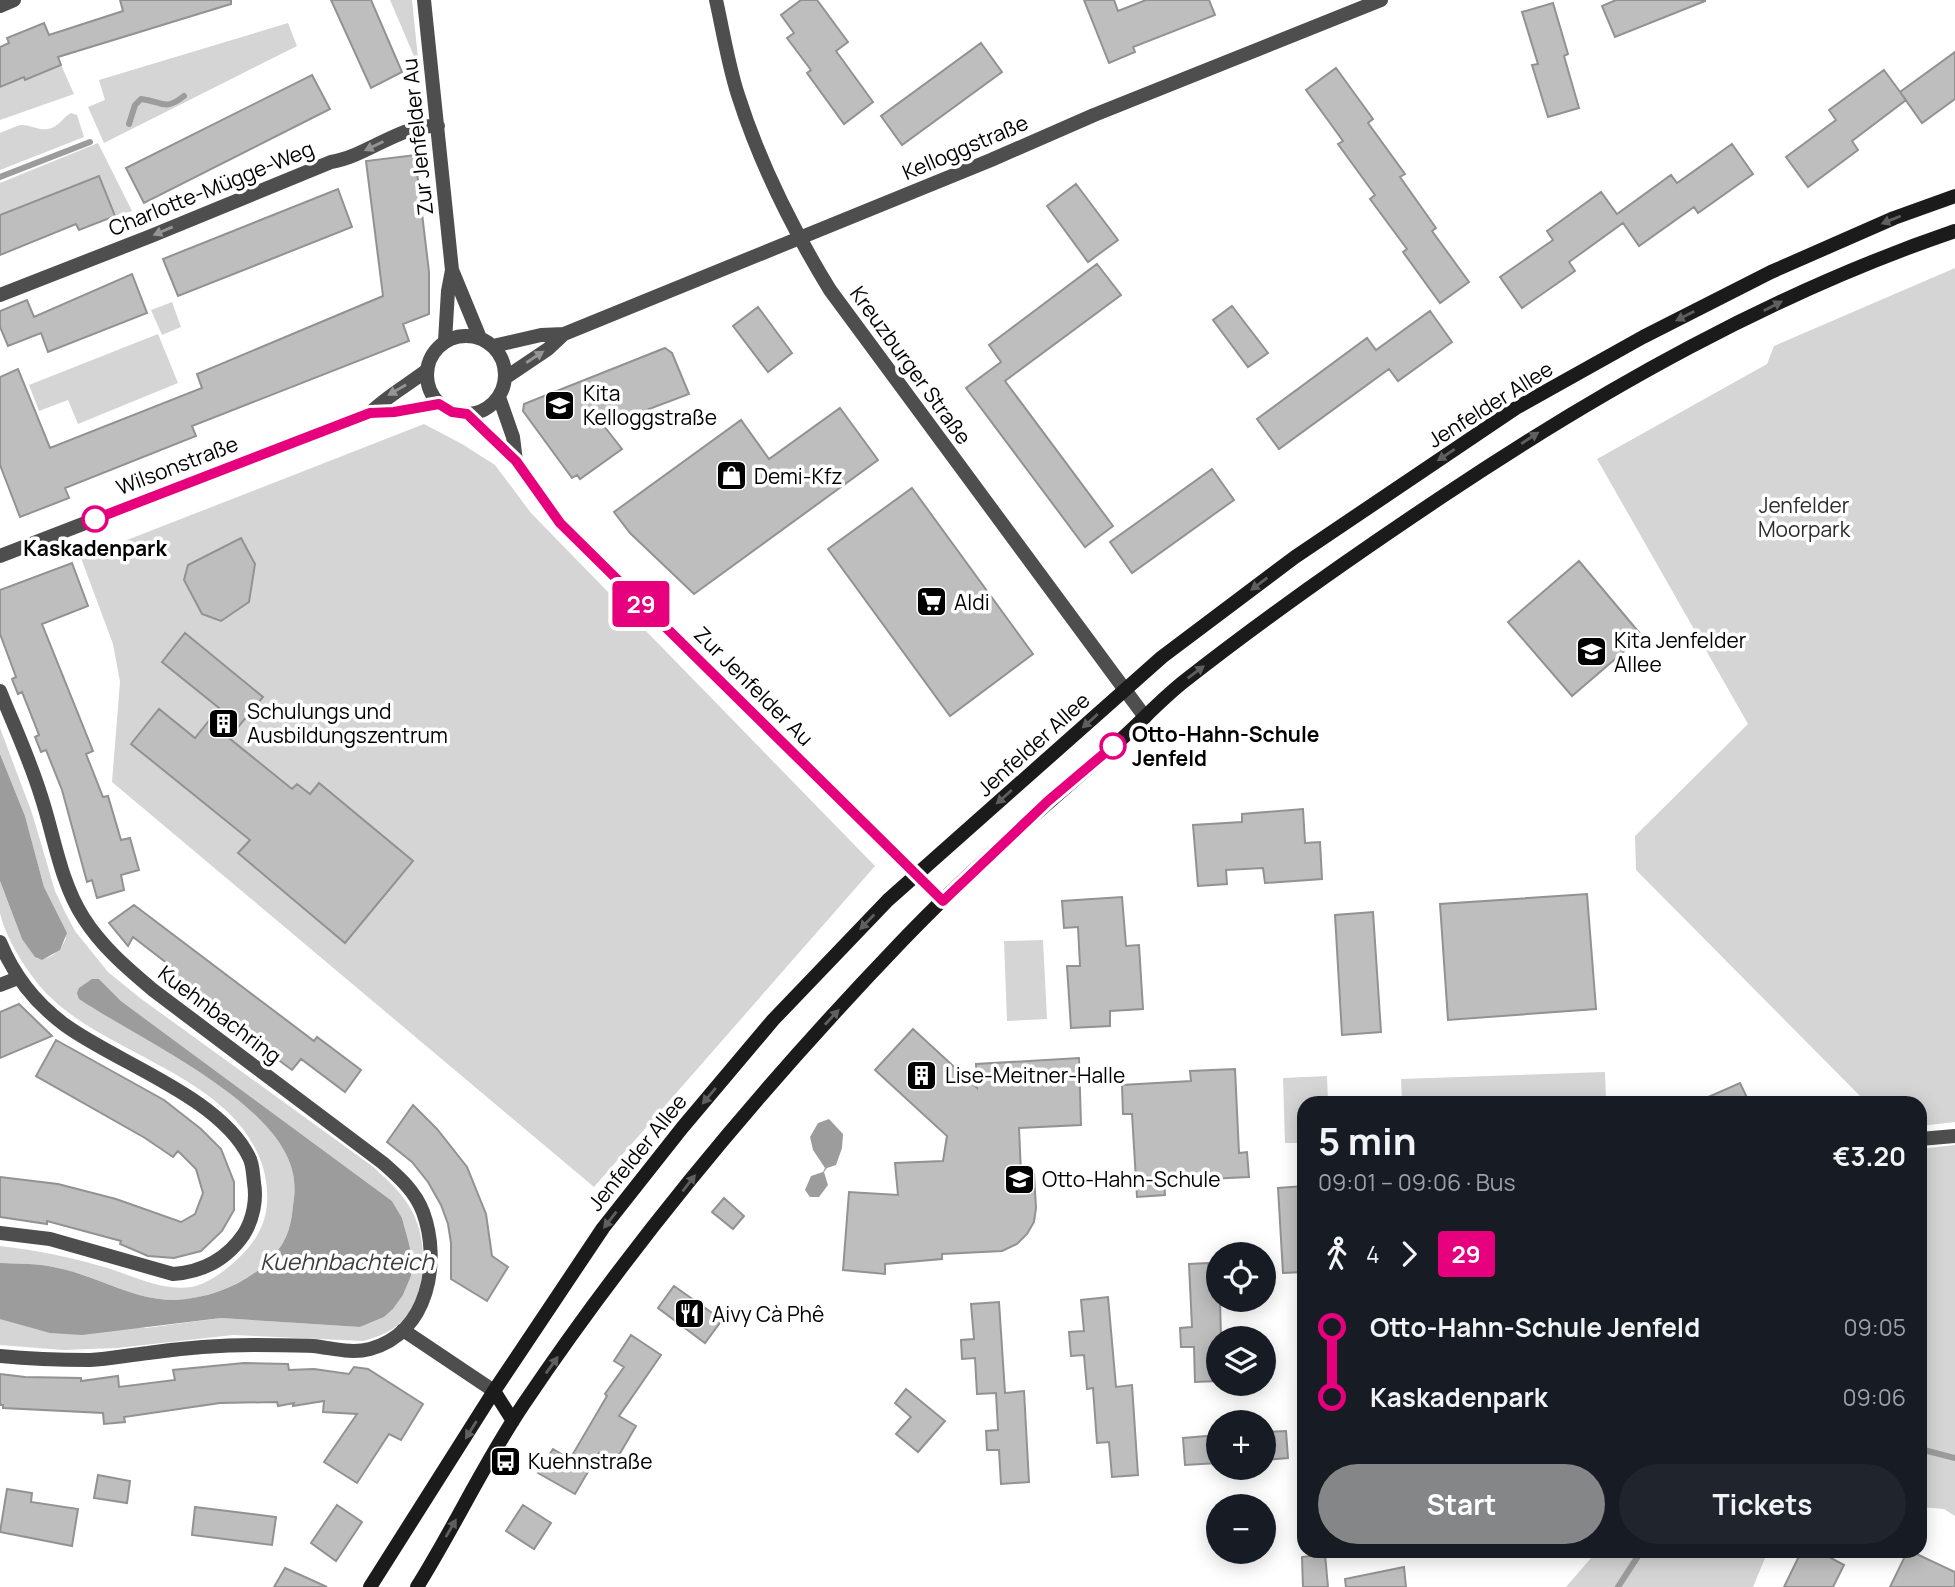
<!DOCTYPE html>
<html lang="en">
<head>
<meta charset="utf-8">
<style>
	:root { --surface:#171b24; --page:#20242c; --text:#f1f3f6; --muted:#9ea1a6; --accent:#858687 }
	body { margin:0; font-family:Manrope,sans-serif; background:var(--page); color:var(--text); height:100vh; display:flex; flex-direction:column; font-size:26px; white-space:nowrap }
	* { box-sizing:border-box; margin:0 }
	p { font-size:23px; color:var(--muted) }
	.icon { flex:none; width:38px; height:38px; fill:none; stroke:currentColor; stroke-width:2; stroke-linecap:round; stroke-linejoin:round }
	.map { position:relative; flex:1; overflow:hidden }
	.details { position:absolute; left:1297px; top:1096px; width:630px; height:462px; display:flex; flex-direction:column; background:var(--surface); border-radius:21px; box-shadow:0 4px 18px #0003 }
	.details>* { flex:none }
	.badge { padding:0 14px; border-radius:5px; font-size:24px; line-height:46px }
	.tools { position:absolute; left:1206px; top:1242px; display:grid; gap:14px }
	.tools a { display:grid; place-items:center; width:70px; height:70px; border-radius:50%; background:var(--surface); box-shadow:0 4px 18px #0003; font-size:35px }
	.map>.badge { position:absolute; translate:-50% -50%; box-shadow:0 0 0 4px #fff }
	.legs { display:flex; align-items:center; gap:10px; height:77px; padding:0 21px; font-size:23px }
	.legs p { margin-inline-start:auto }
	.headline { display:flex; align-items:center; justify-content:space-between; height:119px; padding:0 21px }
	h1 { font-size:38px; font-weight:700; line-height:52px }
	.action { display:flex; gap:14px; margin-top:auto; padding:14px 21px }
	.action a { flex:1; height:80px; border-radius:42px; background:var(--accent); color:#fff; font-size:28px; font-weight:700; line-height:80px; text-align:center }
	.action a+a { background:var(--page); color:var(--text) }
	ul { padding:0 21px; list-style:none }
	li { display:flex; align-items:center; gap:24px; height:70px; font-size:26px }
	li i { display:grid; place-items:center; width:10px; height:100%; margin:0 9px; background:currentColor }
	li i::after { content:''; width:18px; height:18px; margin:-9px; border:5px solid; border-radius:50%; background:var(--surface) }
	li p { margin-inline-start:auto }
	li:first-child i { background:linear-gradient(#0000 50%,currentColor 0) }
	li:last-child i { background:linear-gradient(currentColor 50%,#0000 0) }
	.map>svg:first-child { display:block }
	.green { fill:#d5d5d5 }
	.water { fill:#9c9c9c }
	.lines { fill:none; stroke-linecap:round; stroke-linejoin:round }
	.stream { stroke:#9c9c9c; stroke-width:6 }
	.building { fill:#bebebe; stroke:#929292; stroke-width:2 }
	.street { stroke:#4e4e4e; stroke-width:14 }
	.secondary { stroke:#1b1b1b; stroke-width:14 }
	.oneway { fill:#959595 }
	.oneway2 { fill:#5f5f5f }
	.line-1-casing { stroke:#fff; stroke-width:16 }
	.line-1 { stroke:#e6007e; stroke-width:10 }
	.stop-1-dot { fill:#fff; stroke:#e6007e; stroke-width:3.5 }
	.labels { text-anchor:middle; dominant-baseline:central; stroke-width:7; stroke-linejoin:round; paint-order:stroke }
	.street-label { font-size:21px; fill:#000; stroke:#fff }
	.poi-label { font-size:21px; fill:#000; stroke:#fff; text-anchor:start }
	.park-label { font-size:21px; fill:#2c2c2c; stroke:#fff }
	.stop-label { font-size:21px; font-weight:bold; fill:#000; stroke:#fff }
	.water-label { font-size:23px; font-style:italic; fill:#3d3d3d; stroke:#fff }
</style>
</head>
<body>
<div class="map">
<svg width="1955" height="1587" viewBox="0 0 1955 1587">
	<rect width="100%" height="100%" fill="#fff"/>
	<path class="green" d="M390,0H412L419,68Z
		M288,23L297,46L104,143L88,107L105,100L99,80Z
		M61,65L74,94L0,120V87Z
		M71,113L77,115L84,137L0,170V133C6,131 15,126 21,125C30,124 39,131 48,129C59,127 62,118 71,113Z
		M98,143L132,211L115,216L98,176L0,215V183Z
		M1955,268V1122L1920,1126V1102H1866L1636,870L1635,836L1748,724L1597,459L1767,364L1774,346Z
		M172,302L181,327L162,335L151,310Z
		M158,334L178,383L78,424L68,400L39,411L29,385Z
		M424,424L462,444L495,465L531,513L875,866L594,1187L112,782L120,682L113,644L81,558Z
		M0,728L32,813L55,891L64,910L75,931L108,972L140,998L372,1166C389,1181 408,1198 416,1220C428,1250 425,1292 405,1318C394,1331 378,1337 363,1341L233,1335L117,1348L63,1350L0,1345V1319H2L146,1328L221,1318L360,1327L384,1317L393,1309L403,1295L411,1276L412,1256L408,1240L402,1218L392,1201L152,1024L121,1001L99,979C85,979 83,988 79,999C136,1038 279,1101 293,1174C295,1184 295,1195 293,1206C292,1219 289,1234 281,1246C259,1279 214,1298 176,1300C135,1301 97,1276 58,1268C39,1263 19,1264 0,1263V1246C35,1250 70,1257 104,1267C131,1275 160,1291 191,1287C213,1284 249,1253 259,1232C269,1213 269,1192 264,1171C239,1077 111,1058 48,995C30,977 5,938 0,913C0,903 0,891 0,881L22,939L38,959C51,960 62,949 66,938L44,887L25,816L0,754Z
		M1043,940L1047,1019L1007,1021L1004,941Z
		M1605,1072L1606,1102H1402L1401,1079Z
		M1327,1076L1328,1102H1304V1143H1285L1283,1078Z
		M1955,1145V1516L1944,1509L1920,1507V1149Z
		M1597,1551V1550L1768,1551L1753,1587H1566Z"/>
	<path class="water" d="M0,754L25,816L44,887L67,933L60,950L42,960L35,957L22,939L0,881Z
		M92,979H99L121,1001L152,1024L392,1201L402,1218L408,1240L412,1256L411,1276L403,1295L393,1309L384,1317L360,1327L221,1318L82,1335L50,1333L0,1319V1263C19,1264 39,1263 58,1268C97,1276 135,1301 176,1300C215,1298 259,1279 281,1246C289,1234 292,1219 293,1205C295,1195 295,1184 293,1174C279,1101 136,1038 79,999L77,993L79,988Z
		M829,1119L843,1134L842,1148L836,1165L827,1168L824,1172L828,1185L819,1197H810L805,1190L811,1176L823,1172L825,1168L813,1150L810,1137L818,1123Z"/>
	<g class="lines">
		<path class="stream" d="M129,124L135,105L141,99C162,101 164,112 184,96
			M0,177L90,142
			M1920,1449L1955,1458
			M1618,1587L1642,1550"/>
	</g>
	<path class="building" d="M120,0H231V4L58,57L61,65L25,80L24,77L0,87V47L9,43L7,38L44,23L49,35L123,11Z
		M331,0H371L402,72L371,88Z
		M801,0H817L848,42L836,51L873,102L844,124L807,73L811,70L787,38L794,33L781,15Z
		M1084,0H1114L1118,11L1146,0H1209L1215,15L1133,47L1135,52L1109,63Z
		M1616,0H1705V1L1615,37L1602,6Z
		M1553,3L1568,54L1564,56L1579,108L1548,117L1532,65L1538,64L1522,12Z
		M981,43L1002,72L902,145L881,116Z
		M1955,52V99L1922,123L1900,92Z
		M1336,68L1373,119L1368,123L1405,174L1400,177L1436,228L1432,231L1469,282L1440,303L1403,252L1407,249L1370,199L1375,195L1338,144L1343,141L1306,90Z
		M1884,70L1906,100L1852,141L1858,150L1808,187L1786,157L1836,120L1829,110Z
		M312,75L330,109L144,203L126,168Z
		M1732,144L1753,174L1698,213L1694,207L1639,246L1623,223L1569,262L1575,271L1522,308L1500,277L1553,240L1547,231L1601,192L1617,214L1671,175L1677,183Z
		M415,155L429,272V314L403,324L409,341L192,426L196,436L65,488L69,498L20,517L0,465V377L18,369L50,448L202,388L197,374L383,296L366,161Z
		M99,176L115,216L79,230L76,224L0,255V215Z
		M1076,184L1118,240L1088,262L1047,206Z
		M338,189L352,227L178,296L163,259Z
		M1097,264L1121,295L1005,381L1113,526L1085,547L966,388L1001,362L989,345Z
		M132,274L147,313L48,352L41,333L8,346L0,327V311L27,300L34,317Z
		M1232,306L1268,353L1248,367L1213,320Z
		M758,307L792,353L768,372L733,326Z
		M1430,311L1452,342L1398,381L1389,369L1279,449L1257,419L1367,338L1376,350Z
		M665,348L672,353L689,394L604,426L622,449L580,479L577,475L572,478L523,411L524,404Z
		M840,408L878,460L694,594L630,533L614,512L741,420L769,459Z
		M1212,469L1234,500L1132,573L1110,542Z
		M912,488L1033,654L950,716L828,549Z
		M241,538L255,564L249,602L221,621L202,614L184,580L188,565Z
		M1579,561L1642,636L1572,696L1508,622Z
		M72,563L88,606L42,624L93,751L86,754L103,797L108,796L121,840L130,838L139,870L121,875L124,890L97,898L92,880L87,882L62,790L46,750L41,752L35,737L39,735L22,692L18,694L12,679L16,677L0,634V590Z
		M185,633L263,697L229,738L292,789L297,784L310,794L319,783L413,861L345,943L238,853L250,840L131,744L159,709L195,738L219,708L162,662Z
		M1303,809L1305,843L1320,842L1322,879L1265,883L1263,868L1226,870L1227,884L1198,886L1193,825L1242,822V814Z
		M1587,894L1596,1009L1448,1020L1440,904Z
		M1122,897L1126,946L1139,945L1143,1009L1110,1011V1026L1071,1028L1067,966H1080L1078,927L1064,928L1062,901Z
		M134,905L314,1041L317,1037L361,1070L345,1092L301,1059L292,1070L171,980L177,971L133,937L128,946L109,923Z
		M1373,912L1381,1032L1342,1035L1335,915Z
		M19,1004L52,1036L0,1058V1012Z
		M913,1029L977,1088L976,1064L1079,1058L1081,1125L1019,1128L1021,1173L1034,1174L1036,1208L1034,1222L1027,1234L1017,1244L1002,1251L942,1254V1259L885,1264V1274L843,1270L849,1192L898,1195L895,1163L943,1161L947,1136L875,1070Z
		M56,1040L164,1100L201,1129L221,1149L234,1182V1210L222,1231L201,1251L174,1258L148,1256L120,1244L121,1241L47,1221V1224L0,1217V1177L58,1184L116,1199L181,1222L195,1214L203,1193L196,1169L178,1151L173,1157L145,1138L36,1076Z
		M1235,1069L1239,1153L1247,1152L1249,1177L1164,1181L1165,1195L1137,1197L1132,1114H1123L1122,1085L1191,1081L1190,1071Z
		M1740,1083L1749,1102H1697Z
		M413,1105L437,1129L467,1167L486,1214L492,1256L508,1267L487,1301L451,1279V1243L448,1224L441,1205L428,1182L412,1162L387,1142Z
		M1304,1186V1272L1283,1273L1278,1188Z
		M724,1198L744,1216L733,1229L712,1212Z
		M1208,1263L1210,1291H1218V1300H1220L1221,1339H1218V1381L1195,1382L1194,1347H1181L1180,1328L1192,1327L1189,1264Z
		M674,1286L722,1320L705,1343L658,1308Z
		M1108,1297L1116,1387L1132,1385L1138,1475L1112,1477L1109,1442L1097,1443L1093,1388L1087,1389L1084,1355L1071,1356L1069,1332L1084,1331L1081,1300Z
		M999,1302L1005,1393L1024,1391L1029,1482L1001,1484L999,1450H987L986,1431L998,1430L996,1393L977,1394L975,1358L962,1359L961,1340L974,1339L971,1304Z
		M631,1335L661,1355L619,1416L636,1426L615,1462L599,1453L575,1494L538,1473L553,1449L570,1459L607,1396L605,1394L624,1367L614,1361Z
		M244,1363L288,1364L289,1370L314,1369L349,1374L354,1367L368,1369L423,1404L401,1440L389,1434L357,1483L324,1462L357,1414L323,1412L324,1401L293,1406L294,1403L278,1406L277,1402L220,1403L124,1417L125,1422L104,1424L103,1413L3,1408V1405H0V1374L25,1377L81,1378V1381L118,1376L119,1387L175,1380L173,1370Z
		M906,1389L945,1421L918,1452L896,1434L911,1417L895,1403Z
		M1286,1431L1288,1458L1264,1460V1432Z
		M1218,1435V1463L1185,1465L1183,1438Z
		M98,1475L130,1481L127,1503L94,1498Z
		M7,1489L32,1493L31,1502L78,1509L72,1546L0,1532Z
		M337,1505L362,1522L336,1561L311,1543Z
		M523,1505L551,1523L534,1549L506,1531Z
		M195,1507L276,1517L272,1545L192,1535Z
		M1802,1550H1816L1844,1565L1833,1587H1784Z
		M1908,1550L1955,1572V1587H1890Z
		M1325,1554L1328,1587H1303L1302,1557Z
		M1404,1567L1406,1587H1346L1345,1579Z
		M285,1568L327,1587H274Z"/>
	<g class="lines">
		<path class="street" d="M424,0L452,270L448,291L445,341
			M716,0C723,31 728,64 738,95C760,164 792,228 830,290L1145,717
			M0,6L14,0
			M452,270L480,338
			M0,295L151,236L331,162C368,156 400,124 438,126
			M427 375a39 39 0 1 1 78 0a39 39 0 1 1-78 0Z
			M493,346L541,335L564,334
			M505,378L548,349L564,334L991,160L1094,115L1381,0
			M499,397L513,437L516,461
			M370,413C387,396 408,385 427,370
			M467,414L516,461L560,523L943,901
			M0,556L370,413L394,412L439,404
			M0,691C14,726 30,760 41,796C54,835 60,881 83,917C101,946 127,968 153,990L383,1163C399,1177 415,1191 423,1212C441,1261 429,1333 370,1349C351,1354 332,1348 313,1346C293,1345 273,1345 254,1345C219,1345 183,1348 148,1353C129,1355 109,1359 90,1360C60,1360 30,1359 0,1356
			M0,942C14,976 35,1003 65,1025C117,1063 220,1097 249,1157C253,1164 253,1175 254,1183C257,1200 253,1219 244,1234C227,1259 203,1272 173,1274L50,1239L0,1233
			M0,985L18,978
			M1920,1139L1955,1136
			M403,1330L494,1391"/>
		<path class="secondary" d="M494,1391L513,1421
			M370,1587L494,1391L603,1228L682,1128L773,1020L888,900L1162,657L1295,557L1516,408L1643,337L1771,272L1894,218L1955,196
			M417,1587C454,1528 484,1463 523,1405C634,1240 763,1086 901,942C969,871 1043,807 1117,743C1141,722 1162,698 1187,679C1270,614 1356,554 1443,496C1603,389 1773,293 1955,231"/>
	</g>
	<defs><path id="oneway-solid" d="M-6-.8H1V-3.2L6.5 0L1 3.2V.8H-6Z" transform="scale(1.75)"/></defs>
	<g class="oneway">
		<use href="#oneway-solid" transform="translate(374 146) rotate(154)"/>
		<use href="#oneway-solid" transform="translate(163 231) rotate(157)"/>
		<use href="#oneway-solid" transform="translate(535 357) rotate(-33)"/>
		<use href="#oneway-solid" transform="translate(397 390) rotate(150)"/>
	</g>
	<g class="oneway2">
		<use href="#oneway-solid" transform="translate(1891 220) rotate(158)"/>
		<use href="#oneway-solid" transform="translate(1773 306) rotate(-27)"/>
		<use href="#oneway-solid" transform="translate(1685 316) rotate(153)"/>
		<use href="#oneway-solid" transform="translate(1530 438) rotate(-33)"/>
		<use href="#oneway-solid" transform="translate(1446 455) rotate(146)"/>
		<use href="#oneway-solid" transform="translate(1259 584) rotate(143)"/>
		<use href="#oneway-solid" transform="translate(1196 672) rotate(-37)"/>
		<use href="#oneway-solid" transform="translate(1090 721) rotate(138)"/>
		<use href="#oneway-solid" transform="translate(1004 797) rotate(138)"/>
		<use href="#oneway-solid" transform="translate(867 922) rotate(134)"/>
		<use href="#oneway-solid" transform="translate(832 1017) rotate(-47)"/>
		<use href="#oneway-solid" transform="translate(709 1096) rotate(130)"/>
		<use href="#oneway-solid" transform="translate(689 1183) rotate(-52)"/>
		<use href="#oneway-solid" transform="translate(610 1220) rotate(128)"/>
		<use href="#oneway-solid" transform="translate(552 1365) rotate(-54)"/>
		<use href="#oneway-solid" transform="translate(471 1430) rotate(122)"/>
		<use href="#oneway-solid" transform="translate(451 1528) rotate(-60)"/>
	</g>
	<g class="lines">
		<defs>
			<path id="line-1" d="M95,519L370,413L394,412L439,404L452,412L467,414L516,461L560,523L943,901L1048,801L1113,746"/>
		</defs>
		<use href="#line-1" class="line-1-casing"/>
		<use href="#line-1" class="line-1"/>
	</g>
	<defs>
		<symbol id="school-square" viewBox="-11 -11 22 22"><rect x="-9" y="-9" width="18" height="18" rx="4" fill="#000" stroke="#fff"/><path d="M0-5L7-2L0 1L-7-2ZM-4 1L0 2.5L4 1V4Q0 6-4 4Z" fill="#fff"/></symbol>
		<symbol id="shop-square" viewBox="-11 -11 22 22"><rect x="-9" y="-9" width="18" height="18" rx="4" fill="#000" stroke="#fff"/><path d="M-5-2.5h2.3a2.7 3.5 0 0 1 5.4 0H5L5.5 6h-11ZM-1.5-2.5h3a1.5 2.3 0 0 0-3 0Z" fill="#fff"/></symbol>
		<symbol id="supermarket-square" viewBox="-11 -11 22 22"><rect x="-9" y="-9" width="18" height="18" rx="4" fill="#000" stroke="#fff"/><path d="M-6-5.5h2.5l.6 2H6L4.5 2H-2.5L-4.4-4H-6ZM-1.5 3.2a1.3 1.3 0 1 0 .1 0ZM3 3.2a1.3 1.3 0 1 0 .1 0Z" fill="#fff"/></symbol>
		<symbol id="building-square" viewBox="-11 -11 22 22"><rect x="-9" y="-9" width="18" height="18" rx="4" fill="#000" stroke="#fff"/><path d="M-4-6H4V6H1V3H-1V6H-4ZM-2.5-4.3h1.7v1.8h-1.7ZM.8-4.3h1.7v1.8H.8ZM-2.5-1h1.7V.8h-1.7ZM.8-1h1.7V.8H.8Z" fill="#fff"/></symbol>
		<symbol id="restaurant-square" viewBox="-11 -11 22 22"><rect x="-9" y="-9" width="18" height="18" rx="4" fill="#000" stroke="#fff"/><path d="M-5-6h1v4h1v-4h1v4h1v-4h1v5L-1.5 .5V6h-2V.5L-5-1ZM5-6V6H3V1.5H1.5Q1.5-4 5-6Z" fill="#fff"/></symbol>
		<symbol id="bus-square" viewBox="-11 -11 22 22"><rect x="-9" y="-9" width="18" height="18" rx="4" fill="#000" stroke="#fff"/><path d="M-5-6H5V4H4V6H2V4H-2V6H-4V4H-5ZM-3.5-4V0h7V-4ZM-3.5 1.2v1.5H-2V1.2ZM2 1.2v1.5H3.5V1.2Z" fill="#fff"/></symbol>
	</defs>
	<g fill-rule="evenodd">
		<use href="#school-square" x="542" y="388" width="35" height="35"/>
		<use href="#shop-square" x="714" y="458" width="35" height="35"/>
		<use href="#supermarket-square" x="914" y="584" width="35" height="35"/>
		<use href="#school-square" x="1574" y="634" width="35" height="35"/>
		<use href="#building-square" x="206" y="706" width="35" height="35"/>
		<use href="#building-square" x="904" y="1058" width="35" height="35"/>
		<use href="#school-square" x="1002" y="1162" width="35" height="35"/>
		<use href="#restaurant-square" x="672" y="1296" width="35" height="35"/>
		<use href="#bus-square" x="488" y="1444" width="35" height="35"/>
	</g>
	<g class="stop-1-dot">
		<circle cx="95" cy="519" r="12"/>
		<circle cx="1113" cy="746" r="12"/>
	</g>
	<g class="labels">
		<g class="street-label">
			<text transform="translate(417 137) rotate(-96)">Zur Jenfelder Au</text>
			<text transform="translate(965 147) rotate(-23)">Kelloggstraße</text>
			<text transform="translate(211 188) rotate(-22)">Charlotte-Mügge-Weg</text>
			<text transform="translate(911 365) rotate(54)">Kreuzburger Straße</text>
			<text transform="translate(1490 404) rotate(-32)">Jenfelder Allee</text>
			<text transform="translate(177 465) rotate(-21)">Wilsonstraße</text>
			<text transform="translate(754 686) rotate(45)">Zur Jenfelder Au</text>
			<text transform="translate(1033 744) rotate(-42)">Jenfelder Allee</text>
			<text transform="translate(220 1014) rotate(37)">Kuehnbachring</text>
			<text transform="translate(637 1152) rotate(-51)">Jenfelder Allee</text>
		</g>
		<g class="poi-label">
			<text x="583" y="393">Kita<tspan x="583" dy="24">Kelloggstraße</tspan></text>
			<text x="754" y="476">Demi-Kfz</text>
			<text x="954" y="602">Aldi</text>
			<text x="1614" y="640">Kita Jenfelder<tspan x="1614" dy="24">Allee</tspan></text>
			<text x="247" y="711">Schulungs und<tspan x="247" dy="24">Ausbildungszentrum</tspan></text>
			<text x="945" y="1075">Lise-Meitner-Halle</text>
			<text x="1042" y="1179">Otto-Hahn-Schule</text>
			<text x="712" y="1314">Aivy Cà Phê</text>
			<text x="528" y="1461">Kuehnstraße</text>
		</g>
		<g class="park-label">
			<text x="1804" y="505">Jenfelder<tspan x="1804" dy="24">Moorpark</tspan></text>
		</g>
		<g class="stop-label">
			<text x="95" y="548">Kaskadenpark</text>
			<text x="1132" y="734" text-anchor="start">Otto-Hahn-Schule<tspan x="1132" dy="24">Jenfeld</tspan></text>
		</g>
		<g class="water-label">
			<text x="347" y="1261">Kuehnbachteich</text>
		</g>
	</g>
</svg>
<div class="tools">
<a><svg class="icon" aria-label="locate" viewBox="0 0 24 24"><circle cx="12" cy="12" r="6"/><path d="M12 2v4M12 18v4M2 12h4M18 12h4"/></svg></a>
<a><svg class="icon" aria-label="layers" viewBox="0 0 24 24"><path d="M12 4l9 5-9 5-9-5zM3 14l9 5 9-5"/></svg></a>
<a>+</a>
<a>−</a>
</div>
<b class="badge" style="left:641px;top:604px;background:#e6007e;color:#fff">29</b>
<section class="details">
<div class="headline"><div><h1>5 min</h1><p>09:01 – 09:06 · Bus</p></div><b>€3.20</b></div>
<div class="legs"><svg class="icon" aria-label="walk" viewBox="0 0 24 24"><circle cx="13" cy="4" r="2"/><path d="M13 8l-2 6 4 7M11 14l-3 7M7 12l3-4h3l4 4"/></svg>4<svg class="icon" aria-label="forward" viewBox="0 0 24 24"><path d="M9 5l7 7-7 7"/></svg><b class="badge" style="background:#e6007e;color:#fff">29</b></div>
<ul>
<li><i style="color:#e6007e"></i><b>Otto-Hahn-Schule Jenfeld</b><p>09:05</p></li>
<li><i style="color:#e6007e"></i><b>Kaskadenpark</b><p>09:06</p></li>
</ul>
<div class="action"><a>Start</a><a>Tickets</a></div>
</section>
</div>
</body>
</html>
